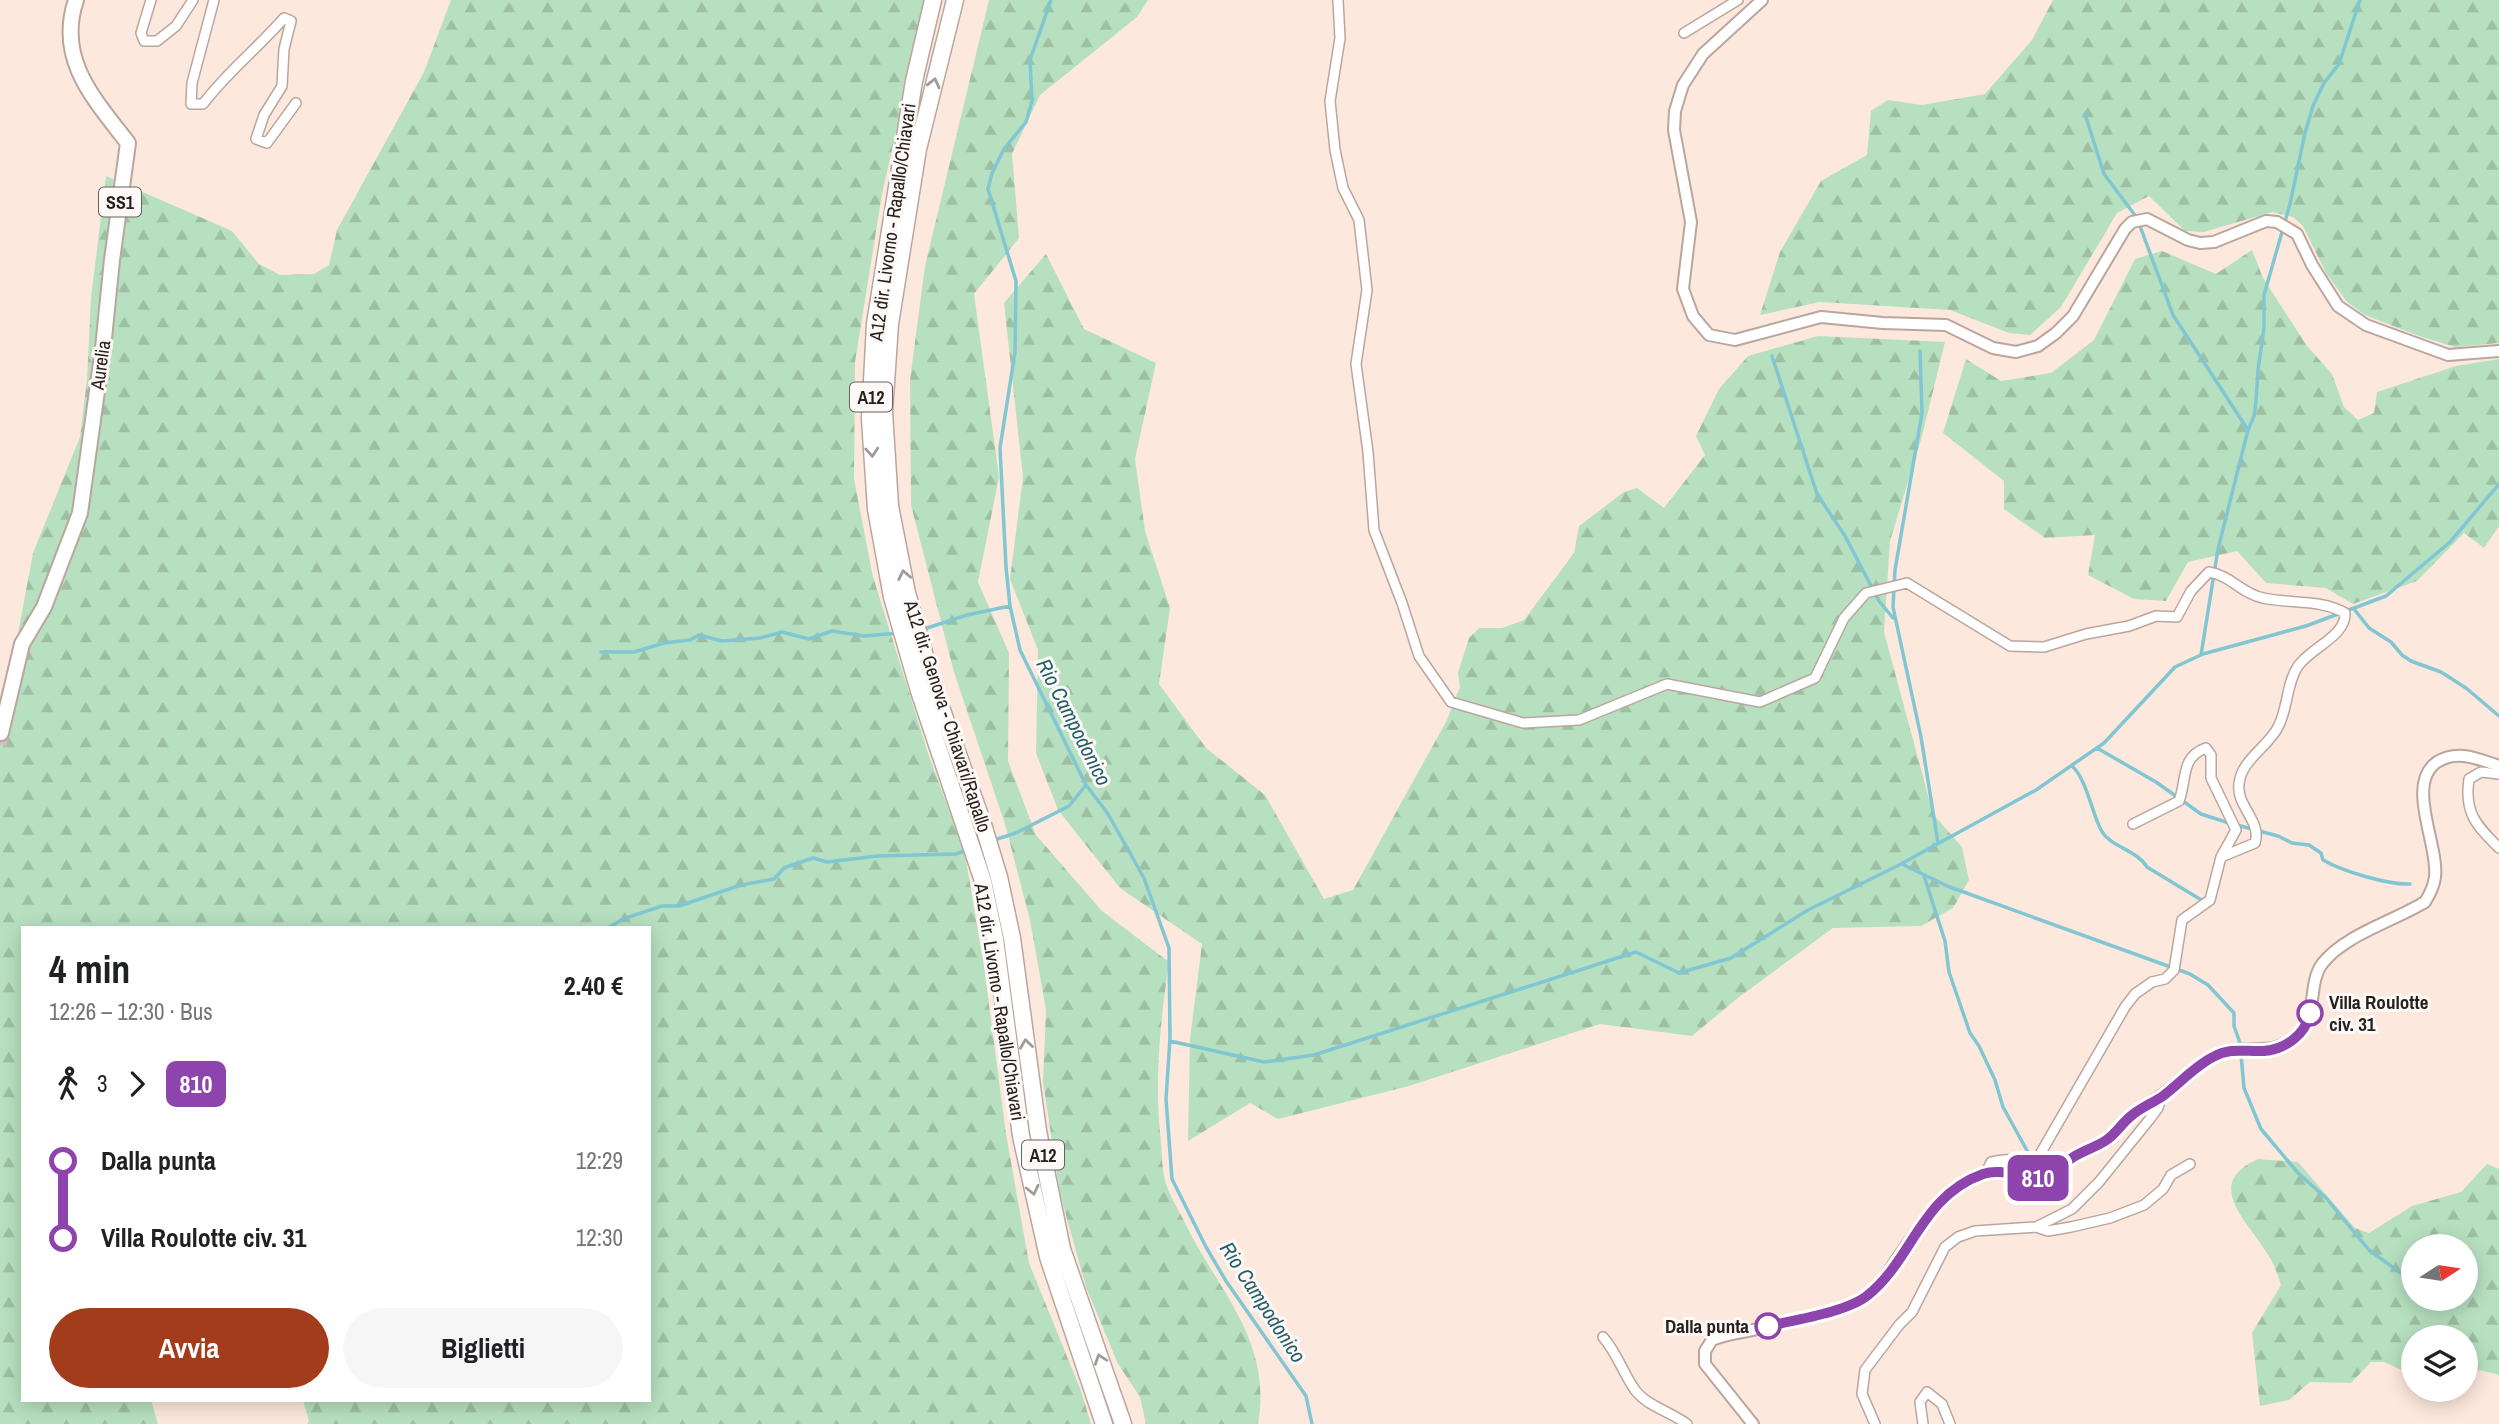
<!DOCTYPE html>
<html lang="it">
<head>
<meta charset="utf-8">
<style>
	:root { --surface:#fff; --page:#f6f6f6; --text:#202124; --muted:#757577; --accent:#a33c1a }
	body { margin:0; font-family:"Archivo Narrow",sans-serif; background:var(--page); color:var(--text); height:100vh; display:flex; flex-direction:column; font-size:26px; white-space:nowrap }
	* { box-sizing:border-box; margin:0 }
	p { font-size:23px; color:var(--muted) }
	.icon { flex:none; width:38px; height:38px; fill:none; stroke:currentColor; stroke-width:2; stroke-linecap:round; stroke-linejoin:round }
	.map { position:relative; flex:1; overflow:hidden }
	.side { position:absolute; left:21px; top:926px; width:630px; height:476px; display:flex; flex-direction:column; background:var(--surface); border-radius:0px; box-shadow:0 4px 18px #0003 }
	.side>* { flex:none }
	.badge { padding:0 14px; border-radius:10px; font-size:24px; line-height:46px }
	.needle { width:46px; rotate:78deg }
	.tools { position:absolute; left:2401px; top:1234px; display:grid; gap:14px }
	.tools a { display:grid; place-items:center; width:77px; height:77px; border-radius:50%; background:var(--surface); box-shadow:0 4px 18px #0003; font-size:35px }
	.map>.badge { position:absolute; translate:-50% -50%; box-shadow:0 0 0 4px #fff }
	.legs { display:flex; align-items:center; gap:10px; height:77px; padding:0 28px; font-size:23px }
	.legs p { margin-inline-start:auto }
	.summary { display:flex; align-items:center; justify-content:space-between; height:119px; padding:0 28px }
	h1 { font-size:38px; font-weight:800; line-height:52px }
	.action { display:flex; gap:14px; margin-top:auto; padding:14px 28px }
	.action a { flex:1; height:80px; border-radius:42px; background:var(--accent); color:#fff; font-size:28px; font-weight:800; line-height:80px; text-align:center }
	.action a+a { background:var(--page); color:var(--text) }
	ul { padding:0 28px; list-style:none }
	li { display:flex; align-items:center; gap:24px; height:77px; font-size:26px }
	li i { display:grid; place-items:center; width:10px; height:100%; margin:0 9px; background:currentColor }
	li i::after { content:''; width:18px; height:18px; margin:-9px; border:5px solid; border-radius:50%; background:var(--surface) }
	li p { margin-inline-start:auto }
	li:first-child i { background:linear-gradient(#0000 50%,currentColor 0) }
	li:last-child i { background:linear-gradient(currentColor 50%,#0000 0) }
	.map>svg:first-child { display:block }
	.forest { fill:url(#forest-firs); fill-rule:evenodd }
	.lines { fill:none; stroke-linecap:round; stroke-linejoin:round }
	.stream { stroke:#80c6d3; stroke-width:3.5 }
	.primary-tunnel { stroke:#d2c0b7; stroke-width:14; stroke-dasharray:14 7; stroke-linecap:butt }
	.minor-casing { stroke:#baa69d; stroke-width:12 }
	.tertiary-casing { stroke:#baa69d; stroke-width:14 }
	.primary-casing { stroke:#baa69d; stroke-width:18 }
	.motorway-casing { stroke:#baa69d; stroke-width:19 }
	.minor { stroke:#fff; stroke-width:9 }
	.tertiary { stroke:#fff; stroke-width:10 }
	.primary { stroke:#fff; stroke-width:14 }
	.motorway { stroke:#fff; stroke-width:16 }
	.oneway { stroke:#9e9b99 }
	.line-1-casing { stroke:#fff; stroke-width:16 }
	.line-1 { stroke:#8e44ad; stroke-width:10 }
	.stop-1-dot { fill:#fff; stroke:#8e44ad; stroke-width:3.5 }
	.labels { text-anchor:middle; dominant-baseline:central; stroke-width:6; stroke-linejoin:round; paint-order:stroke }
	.shield { fill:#fdf9f7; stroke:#68615e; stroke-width:2 }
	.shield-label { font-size:18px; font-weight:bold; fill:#28201d }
	.street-label { font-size:19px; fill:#28201d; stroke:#fdf9f7 }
	.stop-label { font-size:19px; font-weight:bold; fill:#28201d; stroke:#fdf9f7; text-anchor:start }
	.water-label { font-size:21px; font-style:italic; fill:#255f69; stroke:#fdf9f7 }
</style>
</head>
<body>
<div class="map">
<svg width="2499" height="1424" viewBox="0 0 2499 1424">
	<defs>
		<pattern id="forest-firs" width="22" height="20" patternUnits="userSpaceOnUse" patternTransform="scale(1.75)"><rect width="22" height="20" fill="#b7e0c0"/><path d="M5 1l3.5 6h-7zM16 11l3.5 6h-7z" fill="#9dc0a5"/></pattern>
	</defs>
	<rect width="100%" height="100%" fill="#fde8de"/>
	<path class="forest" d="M451,0H926L882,194L855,362L854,479L873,577L928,753L965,854L984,967L1006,1134L1029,1263L1081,1391L1091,1424H307L309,1421L303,1400H649V928H23V1400H151L158,1424H0V730L33,553L80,437L87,380L91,298L106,176L232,231L259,264L280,275L314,274L329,265L337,230L424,72Z
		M989,0H1148L1137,17L1040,95L1012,154L1019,238L974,294L999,477L978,582L1009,653L1008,761L1036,835L1102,911L1169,962C1160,1025 1154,1079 1161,1143C1162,1155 1162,1168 1165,1180C1168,1193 1177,1207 1183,1219C1216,1289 1273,1339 1258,1424H1146L1140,1397L1118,1364L1086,1287L1060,1194L1043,1082L1046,1010L1030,920L1005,824L954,672L911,505L910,380L925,266Z
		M2053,0H2499V343L2455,347L2419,336L2365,315L2347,302L2326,273L2303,226L2293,217L2272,212L2204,232L2185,231L2149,196L2117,213L2061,307L2030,335L2009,333L1950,310L1820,302L1760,315L1780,252L1821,181L1867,155L1871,111L1888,100L1922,105L1985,94L2032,40Z
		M2252,250L2263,278L2307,346L2332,374L2344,407L2358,420L2374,413L2377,392L2456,366L2499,359V526L2484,548L2464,533L2417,581L2353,604L2326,588L2266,583L2237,551L2188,562L2166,601L2134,599L2088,575L2095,535L2045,538L2004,509V481L1943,433L1966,359L2001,381L2051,373L2094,340L2135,259L2162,251L2216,274Z
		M1046,254L1084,329L1156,363L1135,459L1145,531L1170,608L1159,684L1206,748L1265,795L1324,899L1353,890L1447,720L1460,687L1458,673L1469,638L1479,628H1502L1524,620L1574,553L1579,526L1624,492L1637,488L1664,508L1705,455L1696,436L1719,389L1748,356L1818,336L1945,342L1922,436L1890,541L1884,632L1933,814L1962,847L1969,880L1953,908L1921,926L1833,928L1739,997L1692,1036L1600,1024L1409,1086L1278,1119L1250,1103L1188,1141L1190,1039L1202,944L1120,888L1058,810L1036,753L1038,650L1010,579L1023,477L1004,303Z
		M2258,1159L2298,1162L2355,1228L2369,1233L2412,1206L2461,1192L2487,1164L2499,1169V1375L2480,1370L2466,1376V1337H2413V1375L2384,1362H2371L2351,1383L2310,1382L2289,1400L2260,1406L2252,1333L2281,1285C2277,1273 2273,1261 2265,1250C2245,1219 2204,1183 2258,1159ZM2413,1246H2466V1298H2413Z"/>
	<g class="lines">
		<path class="stream" d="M1051,0L1030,60L1032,101L1026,122L1004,149L992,173L988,189L1016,281L1015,352L1000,448L1006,567L1010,606L1020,650L1086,785L1108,814L1144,878L1169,948L1170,1038L1166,1099L1172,1179L1206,1247L1226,1281L1306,1396L1312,1424
			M2085,114L2104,174L2137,218L2173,315L2248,430
			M1920,351L1922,413L1895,570L1893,607L1921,737L1938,843
			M1772,356L1817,494L1845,536L1879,601L1893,618
			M2354,609L2369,628L2391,642L2402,655L2411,661L2441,672L2466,688L2499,716
			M924,629L967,615L1010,606
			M601,652H634L664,643L690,640L699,635L722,641L760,638L782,632L809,639L832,631L864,636L899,633
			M2201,655L2218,549L2248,430L2254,416L2256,402L2258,370L2264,328V295L2290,204L2305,133L2313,106L2324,83L2339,64L2360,0
			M2097,748L2156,782L2201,814L2229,823
			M2072,766C2086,778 2092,813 2101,830C2111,848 2136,849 2147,867L2203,901
			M2237,825L2278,836L2292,843L2309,845L2321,853L2323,860C2342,871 2388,885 2410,884
			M994,840L1016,833L1069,806L1086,785
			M1902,864L1947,886L2190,974L2208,985L2234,1013V1026L2240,1043L2244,1088L2261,1129L2298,1173L2327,1199L2369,1250L2413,1282
			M1924,876L1945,941L1949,972L1970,1033L1979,1046L1995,1080L2003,1107L2030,1156
			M608,928L623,919L662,906H679L741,885L774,879L784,868L813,858L827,862L877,856L956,854L967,850
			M1170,1041L1264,1062L1314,1055L1636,952L1679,973L1731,958L1808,910L1899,865L2036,790L2104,743L2175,667L2203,654L2306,626L2386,596L2450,542L2499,484"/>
		<path class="primary-tunnel" d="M0,745L1,733"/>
		<defs>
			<path id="minor" d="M151,0L141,33L144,41H157L176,26L193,0
				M214,0L192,83L191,104H203C227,72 258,48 284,18L291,21L284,49L282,86L264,115L256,139L267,143L296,103
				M1338,0L1340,38L1330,101L1335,150L1343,188L1359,220L1367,290L1356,364L1368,452L1374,530L1402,603L1419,656L1451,702L1523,723L1579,720L1667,684L1760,702L1815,678L1844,618L1866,593L1907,583L2010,646L2044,647L2086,634L2129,626L2156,616L2177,617L2191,591L2209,572C2230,575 2242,594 2263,598C2291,604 2320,599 2345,613C2346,636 2312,647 2298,666C2286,684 2288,709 2278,727C2268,747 2241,760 2239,784C2236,806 2262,821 2255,843L2221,857L2210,900L2182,920L2174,970L2165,979L2152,982L2135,994L2125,1007L2039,1156C2023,1162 2008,1157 1991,1162L1986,1173
				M1684,33L1738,0
				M2499,774L2481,772L2469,779C2464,813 2476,825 2499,848
				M2133,824L2179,801C2187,781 2180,757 2206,748L2211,755V778L2236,830L2221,857
				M2036,1227L2048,1231L2071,1227L2110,1218L2144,1205L2163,1189L2171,1175L2190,1164
				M1603,1337C1617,1353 1623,1373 1635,1390C1647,1406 1671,1412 1687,1424
				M1875,1424L1862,1394L1865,1370L1899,1325L1912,1312L1945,1247L1958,1237L1975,1231L2036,1227L2072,1209L2099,1182L2149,1120L2158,1108L2161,1097
				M1923,1424L1920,1402L1927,1392L1942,1404L1950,1424"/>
			<path id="tertiary" d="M1762,0L1703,54L1683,85L1675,111L1674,130L1691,222L1683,289L1693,316L1709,335L1735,340L1821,317L1883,323L1946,325L1993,348L2016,352L2038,346L2056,333L2073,316L2125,229L2132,222L2147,219L2188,240L2200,243L2214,242L2266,221L2277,222L2297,234L2312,265L2338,306L2366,325L2448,355L2499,351
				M1753,1424L1705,1364V1351L1712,1340C1723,1335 1736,1333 1748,1331C1781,1323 1836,1316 1864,1298C1878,1290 1887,1275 1895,1262C1917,1231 1938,1196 1974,1178C2005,1163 2025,1186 2050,1174C2059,1171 2064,1163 2071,1158C2083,1151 2098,1148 2108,1139C2118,1131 2125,1120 2135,1113C2148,1104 2162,1096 2174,1086C2186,1077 2198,1065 2212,1057C2240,1041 2269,1059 2297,1037C2318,1020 2307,985 2322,964C2344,935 2394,921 2425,902C2430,894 2434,886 2435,877C2439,845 2405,784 2437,762C2458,749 2478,759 2499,766"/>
			<path id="primary" d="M1,733L22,644L44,607L80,513L103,348L112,260L128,143C94,99 56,59 76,0"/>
			<path id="motorway" d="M933,0L914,81L875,324L870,419L876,509L892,597L919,691L983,881L995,939L1021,1136L1048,1257L1104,1424
				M955,0L918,149L890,324L884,412L890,506L907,593L934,688L982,821L999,877L1012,938L1038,1131L1062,1249L1123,1424"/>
		</defs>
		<use href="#minor" class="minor-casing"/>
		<use href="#tertiary" class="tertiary-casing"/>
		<use href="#primary" class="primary-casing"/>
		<use href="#motorway" class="motorway-casing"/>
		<use href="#minor" class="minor"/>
		<use href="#tertiary" class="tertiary"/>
		<use href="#primary" class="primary"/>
		<use href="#motorway" class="motorway"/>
	</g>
	<defs><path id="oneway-chevron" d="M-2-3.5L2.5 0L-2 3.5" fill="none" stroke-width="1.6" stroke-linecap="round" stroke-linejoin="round" transform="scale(1.75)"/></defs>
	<g class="oneway">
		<use href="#oneway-chevron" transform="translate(934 83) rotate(-76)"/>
		<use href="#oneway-chevron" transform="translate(872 452) rotate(86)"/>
		<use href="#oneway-chevron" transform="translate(904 575) rotate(-101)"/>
		<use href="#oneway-chevron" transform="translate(1026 1044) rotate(-98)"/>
		<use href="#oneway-chevron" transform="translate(1033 1190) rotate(77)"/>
		<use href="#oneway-chevron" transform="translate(1100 1359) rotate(-109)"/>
	</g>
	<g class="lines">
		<defs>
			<path id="line-1" d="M1768,1326C1794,1320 1848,1312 1868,1295C1912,1260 1921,1196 1983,1174C2006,1166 2028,1184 2051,1174C2059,1170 2064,1163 2072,1158C2082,1151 2094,1148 2105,1141C2115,1135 2122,1123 2131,1116C2140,1108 2153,1103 2163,1096C2179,1084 2195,1066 2213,1057C2231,1047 2245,1052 2264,1051C2286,1049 2306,1034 2310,1013"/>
		</defs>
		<use href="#line-1" class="line-1-casing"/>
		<use href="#line-1" class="line-1"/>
	</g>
	<g class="stop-1-dot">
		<circle cx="2310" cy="1013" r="12"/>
		<circle cx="1768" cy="1326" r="12"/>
	</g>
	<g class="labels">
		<g class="shield">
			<rect x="99" y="187.5" width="42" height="29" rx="5"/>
			<rect x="850" y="382.5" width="42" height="29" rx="5"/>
			<rect x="1022" y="1140.5" width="42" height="29" rx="5"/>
		</g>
		<g class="shield-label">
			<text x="120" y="202">SS1</text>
			<text x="871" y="397">A12</text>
			<text x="1043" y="1155">A12</text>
		</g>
		<g class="street-label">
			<text transform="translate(892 222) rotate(-82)">A12 dir. Livorno - Rapallo/Chiavari</text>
			<text transform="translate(100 365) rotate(-82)">Aurelia</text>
			<text transform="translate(948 716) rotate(72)">A12 dir. Genova - Chiavari/Rapallo</text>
			<text transform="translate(1000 1002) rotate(81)">A12 dir. Livorno - Rapallo/Chiavari</text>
		</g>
		<g class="stop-label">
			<text x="2329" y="1002">Villa Roulotte<tspan x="2329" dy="22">civ. 31</tspan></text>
			<text x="1749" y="1326" text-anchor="end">Dalla punta</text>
		</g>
		<g class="water-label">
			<text transform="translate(1074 722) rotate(63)">Rio Campodonico</text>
			<text transform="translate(1263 1302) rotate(57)">Rio Campodonico</text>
		</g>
	</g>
</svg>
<div class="tools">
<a><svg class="needle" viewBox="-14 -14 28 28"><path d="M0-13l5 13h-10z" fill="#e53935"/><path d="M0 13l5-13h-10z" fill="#757577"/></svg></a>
<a><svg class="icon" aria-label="layers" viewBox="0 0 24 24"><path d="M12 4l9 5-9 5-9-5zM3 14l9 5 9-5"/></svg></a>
</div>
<b class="badge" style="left:2038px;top:1178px;background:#8e44ad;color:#fff">810</b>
<section class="side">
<div class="summary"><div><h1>4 min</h1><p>12:26 – 12:30 · Bus</p></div><b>2.40 €</b></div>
<div class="legs"><svg class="icon" aria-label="walk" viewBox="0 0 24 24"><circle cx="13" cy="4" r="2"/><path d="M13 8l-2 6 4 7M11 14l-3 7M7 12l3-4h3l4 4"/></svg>3<svg class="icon" aria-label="forward" viewBox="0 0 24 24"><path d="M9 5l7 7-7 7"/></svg><b class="badge" style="background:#8e44ad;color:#fff">810</b></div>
<ul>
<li><i style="color:#8e44ad"></i><b>Dalla punta</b><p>12:29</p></li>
<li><i style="color:#8e44ad"></i><b>Villa Roulotte civ. 31</b><p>12:30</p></li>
</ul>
<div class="action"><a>Avvia</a><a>Biglietti</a></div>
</section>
</div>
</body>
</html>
